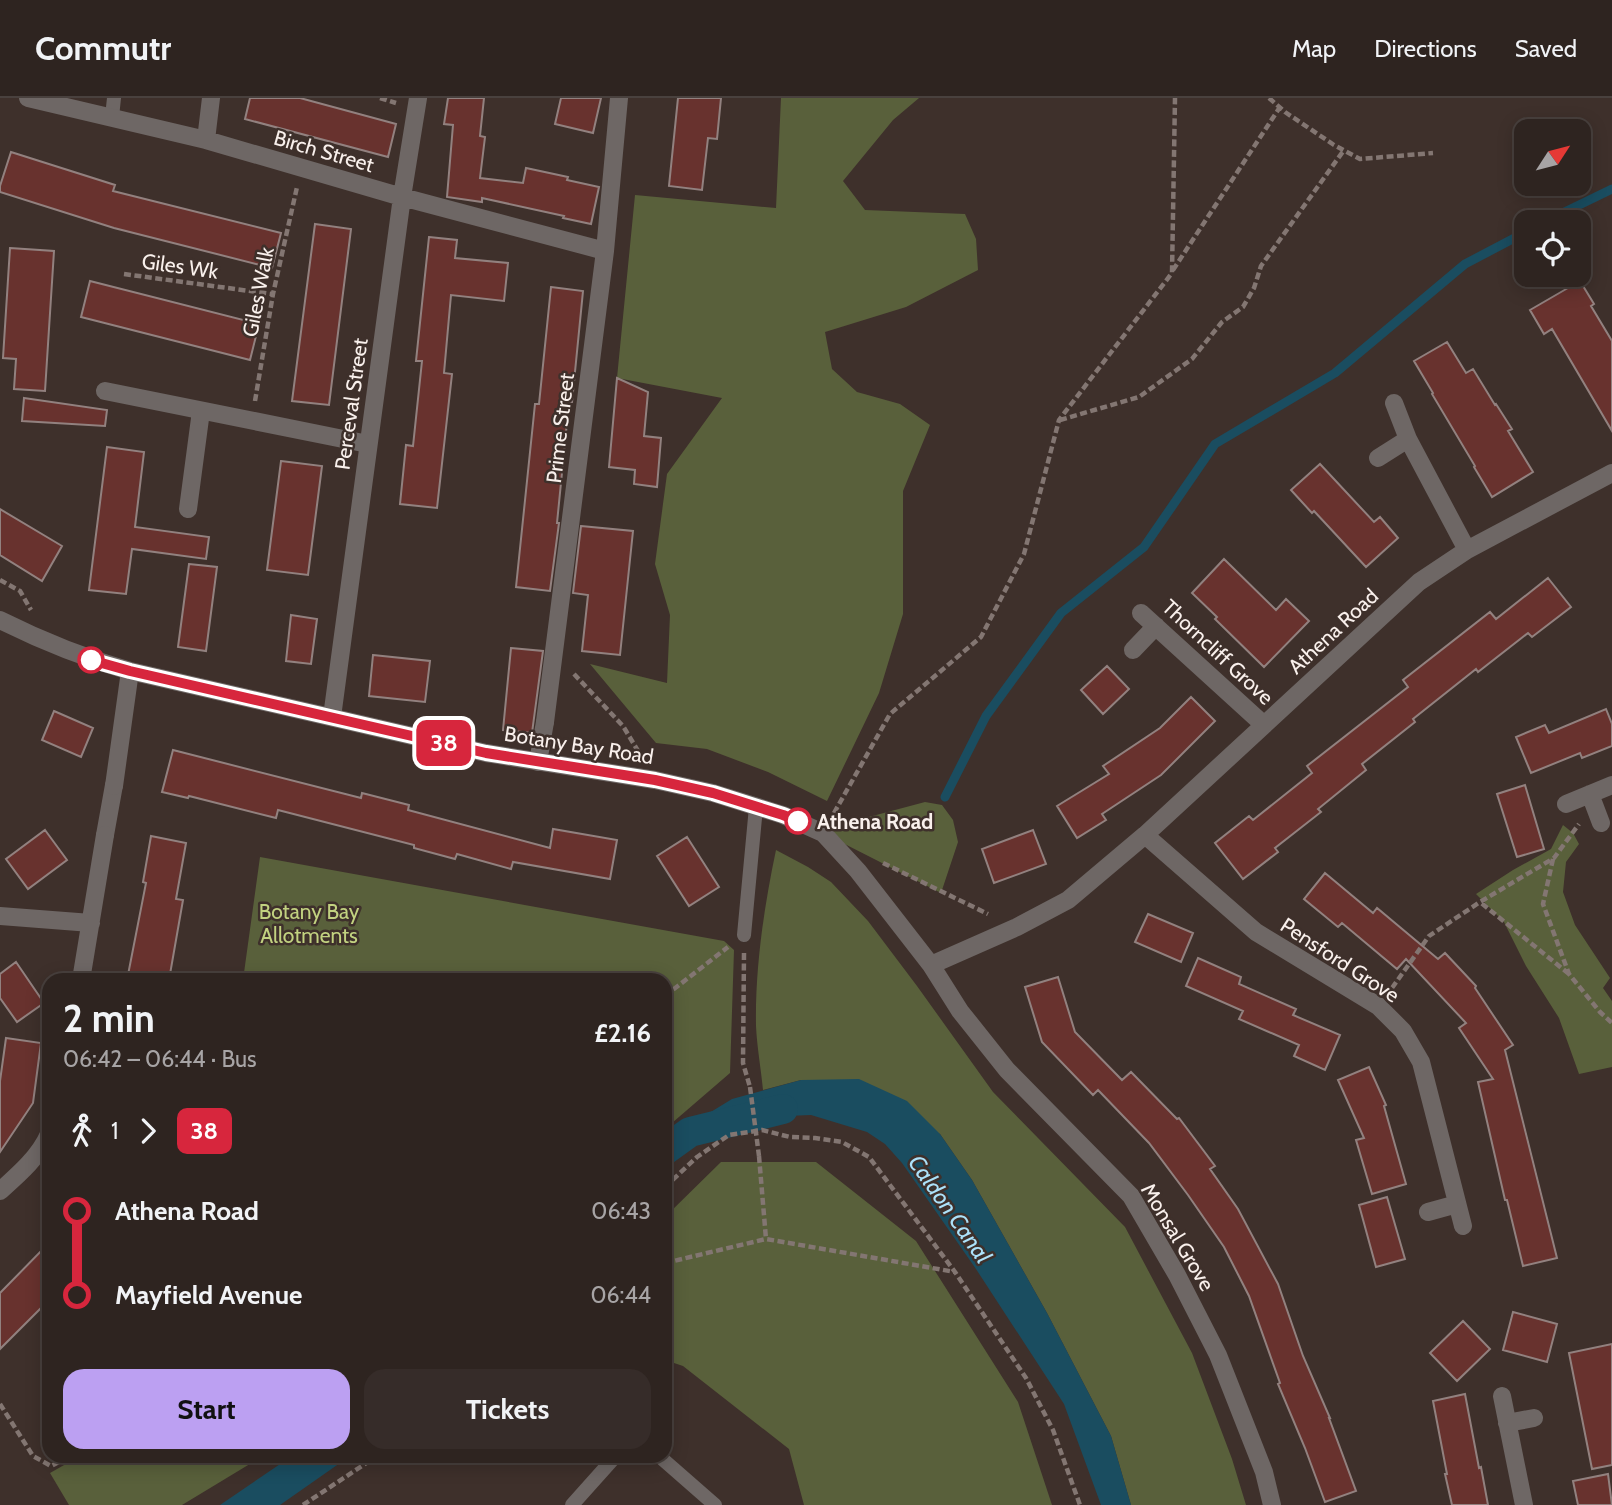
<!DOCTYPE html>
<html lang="en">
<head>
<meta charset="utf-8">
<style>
	:root { --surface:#2e2420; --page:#362c29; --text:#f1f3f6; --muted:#a7a4a5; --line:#49413e; --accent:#bca0f2 }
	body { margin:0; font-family:Cabin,sans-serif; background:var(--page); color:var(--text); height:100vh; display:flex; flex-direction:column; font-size:26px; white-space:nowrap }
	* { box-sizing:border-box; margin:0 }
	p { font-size:23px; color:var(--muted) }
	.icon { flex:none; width:38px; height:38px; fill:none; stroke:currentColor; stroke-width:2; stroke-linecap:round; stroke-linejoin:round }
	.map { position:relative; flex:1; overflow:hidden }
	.panel { position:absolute; left:42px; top:875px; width:630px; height:490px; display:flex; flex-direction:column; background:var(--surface); border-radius:21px; box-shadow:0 4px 18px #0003,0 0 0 2px var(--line) }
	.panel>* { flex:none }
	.badge { padding:0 14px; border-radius:10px; font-size:24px; line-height:46px }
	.needle { width:46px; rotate:54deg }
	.buttons { position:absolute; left:1514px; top:21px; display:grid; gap:14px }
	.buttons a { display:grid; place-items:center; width:77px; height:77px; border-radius:14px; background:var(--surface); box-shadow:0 4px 18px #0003,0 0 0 2px var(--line); font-size:35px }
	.map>.badge { position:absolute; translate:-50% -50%; box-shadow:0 0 0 4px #fff }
	.legs { display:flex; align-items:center; gap:10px; height:77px; padding:0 21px; font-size:23px }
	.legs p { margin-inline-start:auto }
	.headline { display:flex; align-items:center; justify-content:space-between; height:119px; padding:0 21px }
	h1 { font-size:38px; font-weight:700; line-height:52px }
	.cta { display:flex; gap:14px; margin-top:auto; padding:14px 21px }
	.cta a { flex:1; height:80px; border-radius:21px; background:var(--accent); color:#111; font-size:28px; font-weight:700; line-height:80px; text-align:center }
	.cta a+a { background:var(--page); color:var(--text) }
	ul { padding:0 21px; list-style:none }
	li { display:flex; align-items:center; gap:24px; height:84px; font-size:26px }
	li i { display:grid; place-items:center; width:10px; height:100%; margin:0 9px; background:currentColor }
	li i::after { content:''; width:18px; height:18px; margin:-9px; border:5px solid; border-radius:50%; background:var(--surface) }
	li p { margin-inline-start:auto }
	li:first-child i { background:linear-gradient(#0000 50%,currentColor 0) }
	li:last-child i { background:linear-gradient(currentColor 50%,#0000 0) }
	header { display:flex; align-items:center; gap:42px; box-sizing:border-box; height:98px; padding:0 35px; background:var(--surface); border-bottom:2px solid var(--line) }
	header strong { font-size:33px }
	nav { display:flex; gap:38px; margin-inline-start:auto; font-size:24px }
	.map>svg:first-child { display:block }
	.green { fill:#59603b }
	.water { fill:#1a4d60 }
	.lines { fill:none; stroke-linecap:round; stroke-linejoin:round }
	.stream { stroke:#1a4d60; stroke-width:9 }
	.canal { stroke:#1a4d60; stroke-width:30 }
	.building { fill:#68322e; stroke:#92817f; stroke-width:2 }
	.path { stroke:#837672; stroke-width:4.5; stroke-dasharray:7 3.5; stroke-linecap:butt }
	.service { stroke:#6e6765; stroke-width:14 }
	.pedestrian { stroke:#6e6765; stroke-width:18 }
	.minor { stroke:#6e6765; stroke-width:18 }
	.path-bridge { stroke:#837672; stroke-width:4.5; stroke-dasharray:7 3.5; stroke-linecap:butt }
	.line-1-casing { stroke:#fff; stroke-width:16 }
	.line-1 { stroke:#d7263d; stroke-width:10 }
	.stop-1-dot { fill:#fff; stroke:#d7263d; stroke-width:3.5 }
	.labels { text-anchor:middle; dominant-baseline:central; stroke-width:5; stroke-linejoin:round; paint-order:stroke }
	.street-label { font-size:21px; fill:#f9f0ec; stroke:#3e302b }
	.stop-label { font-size:21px; font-weight:bold; fill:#f9f0ec; stroke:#3e302b; text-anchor:start }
	.park-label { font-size:21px; fill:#c2d280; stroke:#3e302b }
	.water-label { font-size:23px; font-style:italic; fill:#ace2fa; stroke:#3e302b }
</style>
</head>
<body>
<header>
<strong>Commutr</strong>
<nav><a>Map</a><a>Directions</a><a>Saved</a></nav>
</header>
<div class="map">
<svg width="1612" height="1407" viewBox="0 0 1612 1407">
	<rect width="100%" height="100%" fill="#3e302b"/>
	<path class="green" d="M781,0H919L893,22L843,83L865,112L965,116L976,141L978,172L906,209L825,234L832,271L857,294L900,306L930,327L903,393V516L879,595L827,703L768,674L707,651L656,645L590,566L667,585L670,517L655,466L667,376L722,300L617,280L635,97L776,110Z
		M925,704L942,707L953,722L958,744L941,795L823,735L865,720Z
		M1563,727L1573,735L1579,746L1566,764L1563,794L1575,827L1610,880L1603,890L1612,903V969L1579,976L1559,920L1526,868L1504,824L1476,796L1513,772L1551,751Z
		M776,752L808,769L831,784L868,823L917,888L993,994L1125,1129L1192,1255L1232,1361L1246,1407H1131L1111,1338L1047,1215L972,1082L940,1036L801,982L763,992C761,971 757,949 756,928C755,870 764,809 776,752Z
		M260,759L724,843L734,852L730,975L665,1031V882H243Z
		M721,1064H816L916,1143L1018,1304L1052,1407H804L789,1351L683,1268L665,1262V1119Z
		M80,1358H263L182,1407H69L50,1375Z"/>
	<path class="water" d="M859,981L907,1003L940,1036L972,1082L1047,1215L1111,1338L1131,1407H1101L1064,1306L976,1171L902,1065L885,1046L867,1034L811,1017L739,1020L684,1053L665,1071V1042L732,1001L801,982Z
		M292,1358H350L280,1407H220Z"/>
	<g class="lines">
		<path class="stream" d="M1544,124L1612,91
			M945,699L986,618L1061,515L1144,449L1215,346L1335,275L1465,166L1526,134"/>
		<path class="canal" d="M665,1052L690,1034L783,1011"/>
	</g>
	<path class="building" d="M250,0H300L396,26L388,59L245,21Z
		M448,0H484L480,38L485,39L480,80L523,85L526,70L568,79L567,82L599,89L591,126L563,120L564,118L482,100V104L447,99L453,27L444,26Z
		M561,0H601L593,35L555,26Z
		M678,0H721L717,41L708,40L702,92L669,88Z
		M11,54L115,87L113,93L281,135L272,170L114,130L0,94V88Z
		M315,126L351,131L329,307L292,303Z
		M429,139L457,142L455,160L508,165L504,203L451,197L444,275L452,276L437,410L400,406L406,347L413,348L422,263H416Z
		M10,150L54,153L45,293L14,291L16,261L3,260Z
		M90,183L259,226L250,262L81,219Z
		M1580,183L1594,206L1591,208L1612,243V333L1552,231L1544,236L1530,212Z
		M551,189L583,193L572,304H569L557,425H559L550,493L516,489L535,306H539Z
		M1447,244L1466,275L1473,271L1495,307L1496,306L1512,331L1508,333L1533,374L1492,399L1474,369L1475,368L1432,296L1433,295L1414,263Z
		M617,280L648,294L644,338L661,340L657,389L634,386L635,372L609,369Z
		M24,300L107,312L105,328L22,323Z
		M107,349L144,354L135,429L209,439L206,461L132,451L126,496L89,492Z
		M281,363L322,368L308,477L267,472Z
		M1320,366L1374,424L1380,419L1398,440L1366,469L1314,413L1312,415L1291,392Z
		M0,411L62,448L42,483L0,457Z
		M581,428L633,433L620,557L582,553L588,497L573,495Z
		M1224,461L1276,512L1286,501L1309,523L1264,569L1215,521L1217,519L1192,495Z
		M189,466L217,469L206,553L178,549Z
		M1548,480L1571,509L1532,539L1528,535L1478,574L1476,571L1413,621L1415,624L1362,666L1366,672L1318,711L1321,714L1275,750L1278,754L1243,781L1215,745L1249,718L1253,722L1312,675L1307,668L1408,589L1403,582L1490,514L1496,521Z
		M291,517L317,521L311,566L286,563Z
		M511,550L543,553L532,635L503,632Z
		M373,557L430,563L425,604L369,598Z
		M1107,568L1129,591L1103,616L1081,592Z
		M1191,599L1215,623L1161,677L1102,716L1106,722L1077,740L1057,708L1109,676L1103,668L1160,630Z
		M1606,611L1612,626V648L1582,660L1580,655L1531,675L1516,639L1545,627L1549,635Z
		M54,613L93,630L81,659L42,642Z
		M173,652L361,700L362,695L409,707L408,712L550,750L553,731L617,742L610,781L513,764L511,771L457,756L455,761L414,750V747L278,712L276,720L189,698L188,700L162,694Z
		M1525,687L1544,751L1517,759L1497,696Z
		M45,732L67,762L28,791L6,761Z
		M1033,732L1046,766L994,785L982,751Z
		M151,738L186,745L176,801L183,802L169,882H127L146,785L143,784Z
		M687,739L719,789L689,808L657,758Z
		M1325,775L1373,815L1377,810L1438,861L1445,855L1476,888L1475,890L1513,947L1505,952L1557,1160L1523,1168L1507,1102H1505L1478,984L1493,981L1459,930L1466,925L1406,861L1397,871L1342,825L1338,829L1304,801Z
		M1148,816L1193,835L1181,864L1135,844Z
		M1198,860L1241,879L1239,886L1296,911L1293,917L1340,937L1325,972L1294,958L1299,947L1239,921L1243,913L1186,888Z
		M16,864L44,905L17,924L0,900V876Z
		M1058,879L1075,934L1122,982L1131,974L1177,1021L1179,1020L1215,1068L1210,1071L1238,1111L1278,1186L1303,1258L1330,1320H1329L1356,1393L1325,1404L1305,1350L1278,1286L1280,1285L1249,1198L1224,1149L1188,1097L1149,1045L1098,992L1093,997L1042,944L1025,889Z
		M6,940L41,945L33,1005L0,1054V983Z
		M1369,969L1386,1007L1384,1008L1406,1086L1372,1096L1356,1042L1364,1040L1338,982Z
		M1387,1099L1405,1161L1376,1169L1359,1107Z
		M49,1145V1202L0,1251V1195Z
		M1513,1214L1557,1226L1547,1264L1503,1252Z
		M1463,1223L1490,1251L1457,1283L1430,1255Z
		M1612,1246V1367L1592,1371L1569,1255Z
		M1465,1296L1479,1370L1481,1369L1488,1407H1452L1445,1376H1447L1433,1303Z
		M1608,1376L1612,1407H1578L1573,1383Z"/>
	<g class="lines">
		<path class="path" d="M380,0L396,5
			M1269,0L1285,14L1334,47L1360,61L1433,55
			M1173,172L1280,9
			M124,176L272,196
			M255,303L273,196L297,89
			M1060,322L1139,299L1192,261L1222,224L1243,209L1254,190L1261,168L1344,52
			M0,482L20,493L31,512
			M574,576L623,628L641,658
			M834,715L890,616L981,539L1024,456L1059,322L1172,175L1175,0
			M1553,761L1543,806L1569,876L1600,914L1612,925
			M883,765L988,816
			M744,855L743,965L750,989
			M1569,876L1480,804L1554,760L1579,726
			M1392,890L1429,838L1480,804
			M665,898L728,849
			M759,1058L766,1141
			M665,1089L697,1059L729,1037L762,1032L790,1039L815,1040L842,1044L869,1059L955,1174L1026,1280L1053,1332L1080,1407
			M665,1165L766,1141L955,1174
			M0,1306L33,1358L51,1368L71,1358
			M303,1407L377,1358"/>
		<path class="service" d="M112,19L114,0
			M744,837L756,709
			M659,1358L715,1407
			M572,1407L614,1360L620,1358"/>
		<path class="pedestrian" d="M538,664L545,624
			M105,737L114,687V688"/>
		<path class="minor" d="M28,0L206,42L402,99L605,153
			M206,42L211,0
			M105,293L368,346
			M1394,305L1408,341L1467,452
			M1378,360L1408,341
			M188,411L201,313
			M1141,515L1264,627
			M0,522C42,543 84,560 130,573L486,655L655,682L713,695L783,717L823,735L858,773L931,867L960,913L1007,972L1131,1098L1177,1177L1218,1257L1264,1374L1272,1407
			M1133,552L1156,528
			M332,619L402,99L418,0
			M545,624L605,153L619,0
			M114,688L130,573
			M1590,696L1601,725
			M1566,706L1612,687
			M1145,737L1256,834L1378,908L1403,933L1421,964L1463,1128
			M0,818L91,825
			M931,867L1017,829L1068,802L1145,737L1419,484L1467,452L1612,375
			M81,882L105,737
			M0,1093C18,1077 39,1059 49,1036
			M1428,1114L1457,1106
			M1502,1298L1524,1407
			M1507,1325L1534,1320"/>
		<path class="path-bridge" d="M750,989L759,1058"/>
	</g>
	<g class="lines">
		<defs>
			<path id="line-1" d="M91,562L130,573L486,655L655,682L713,695L783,717L798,723"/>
		</defs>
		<use href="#line-1" class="line-1-casing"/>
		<use href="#line-1" class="line-1"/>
	</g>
	<g class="stop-1-dot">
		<circle cx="91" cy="562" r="12"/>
		<circle cx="798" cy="723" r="12"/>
	</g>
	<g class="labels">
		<g class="street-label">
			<text transform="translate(324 53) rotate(16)">Birch Street</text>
			<text transform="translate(180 168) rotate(8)">Giles Wk</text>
			<text transform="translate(258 194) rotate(-79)">Giles Walk</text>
			<text transform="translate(351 306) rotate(-82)">Perceval Street</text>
			<text transform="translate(560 330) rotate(-83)">Prime Street</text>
			<text transform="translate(1333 533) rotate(-43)">Athena Road</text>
			<text transform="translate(1218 554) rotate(43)">Thorncliff Grove</text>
			<text transform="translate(579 647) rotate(9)">Botany Bay Road</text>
			<text transform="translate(1340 862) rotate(33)">Pensford Grove</text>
			<text transform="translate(1178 1139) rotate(59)">Monsal Grove</text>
		</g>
		<g class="stop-label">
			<text x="817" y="723">Athena Road</text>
		</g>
		<g class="park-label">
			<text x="309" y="813">Botany Bay<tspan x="309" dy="24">Allotments</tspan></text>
		</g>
		<g class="water-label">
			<text transform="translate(950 1111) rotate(55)">Caldon Canal</text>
		</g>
	</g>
</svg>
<div class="buttons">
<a><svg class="needle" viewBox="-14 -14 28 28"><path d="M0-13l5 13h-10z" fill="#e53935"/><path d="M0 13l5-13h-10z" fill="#a7a4a5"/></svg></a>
<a><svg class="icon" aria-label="locate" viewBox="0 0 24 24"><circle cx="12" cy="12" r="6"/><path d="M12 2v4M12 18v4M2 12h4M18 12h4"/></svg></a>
</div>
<b class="badge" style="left:444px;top:645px;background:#d7263d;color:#fff">38</b>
<section class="panel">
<div class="headline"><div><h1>2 min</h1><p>06:42 – 06:44 · Bus</p></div><b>£2.16</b></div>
<div class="legs"><svg class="icon" aria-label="walk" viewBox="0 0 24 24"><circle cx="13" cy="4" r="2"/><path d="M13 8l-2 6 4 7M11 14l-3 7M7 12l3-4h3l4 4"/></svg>1<svg class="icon" aria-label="forward" viewBox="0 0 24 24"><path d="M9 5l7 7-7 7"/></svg><b class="badge" style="background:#d7263d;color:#fff">38</b></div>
<ul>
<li><i style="color:#d7263d"></i><b>Athena Road</b><p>06:43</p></li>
<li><i style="color:#d7263d"></i><b>Mayfield Avenue</b><p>06:44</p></li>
</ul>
<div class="cta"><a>Start</a><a>Tickets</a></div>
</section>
</div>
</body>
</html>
